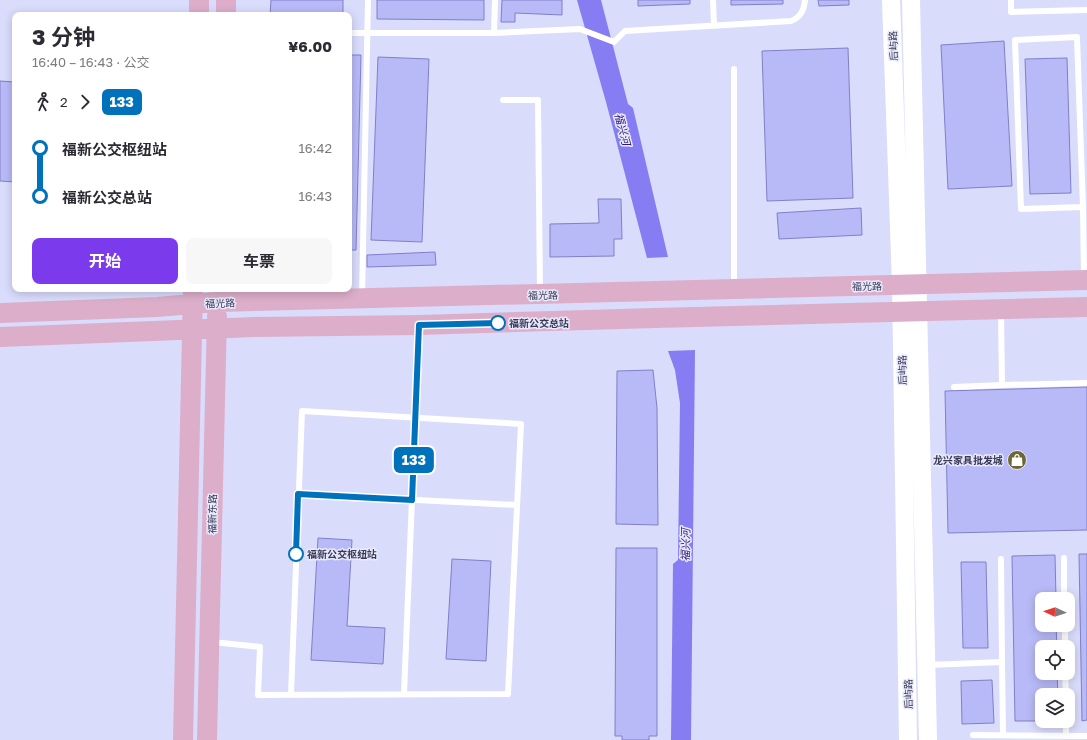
<!DOCTYPE html>
<html lang="zh">
<head>
<meta charset="utf-8">
<style>
	:root { --surface:#fff; --page:#f7f7f7; --text:#2b2b33; --muted:#7c7c81; --accent:#7c3aed }
	body { margin:0; font-family:"Golos Text","Noto Sans SC",sans-serif; background:var(--page); color:var(--text); height:100vh; display:flex; flex-direction:column; font-size:15px; white-space:nowrap }
	* { box-sizing:border-box; margin:0 }
	p { font-size:13px; color:var(--muted) }
	.icon { flex:none; width:22px; height:22px; fill:none; stroke:currentColor; stroke-width:2; stroke-linecap:round; stroke-linejoin:round }
	.map { position:relative; flex:1; overflow:hidden }
	.sheet { position:absolute; left:12px; top:12px; width:340px; height:280px; display:flex; flex-direction:column; background:var(--surface); border-radius:8px; box-shadow:0 2px 10px #0003 }
	.sheet>* { flex:none }
	.badge { padding:0 8px; border-radius:6px; font-size:14px; line-height:26px }
	.needle { width:26px; rotate:273deg }
	.controls { position:absolute; left:1035px; top:592px; display:grid; gap:8px }
	.controls a { display:grid; place-items:center; width:40px; height:40px; border-radius:8px; background:var(--surface); box-shadow:0 2px 10px #0003; font-size:20px }
	.map>.badge { position:absolute; translate:-50% -50%; box-shadow:0 0 0 2px #fff }
	.legs { display:flex; align-items:center; gap:6px; height:44px; padding:0 20px; font-size:13px }
	.legs p { margin-inline-start:auto }
	.overview { display:flex; align-items:center; justify-content:space-between; height:68px; padding:0 20px }
	h1 { font-size:22px; font-weight:700; line-height:30px }
	.button { display:flex; gap:8px; margin-top:auto; padding:8px 20px }
	.button a { flex:1; height:46px; border-radius:8px; background:var(--accent); color:#fff; font-size:16px; font-weight:700; line-height:46px; text-align:center }
	.button a+a { background:var(--page); color:var(--text) }
	ul { padding:0 20px; list-style:none }
	li { display:flex; align-items:center; gap:14px; height:48px; font-size:15px }
	li i { display:grid; place-items:center; width:6px; height:100%; margin:0 5px; background:currentColor }
	li i::after { content:''; width:10px; height:10px; margin:-5px; border:3px solid; border-radius:50%; background:var(--surface) }
	li p { margin-inline-start:auto }
	li:first-child i { background:linear-gradient(#0000 50%,currentColor 0) }
	li:last-child i { background:linear-gradient(currentColor 50%,#0000 0) }
	.map>svg:first-child { display:block }
	.water { fill:#857df1 }
	.building { fill:#b8b9f7; stroke:#817fc9 }
	.lines { fill:none; stroke-linecap:round; stroke-linejoin:round }
	.lane { stroke:#fff; stroke-width:6 }
	.secondary { stroke:#fff; stroke-width:18 }
	.primary { stroke:#dcaeca; stroke-width:20 }
	.line-1-casing { stroke:#fff; stroke-width:9 }
	.line-1 { stroke:#0072bc; stroke-width:6 }
	.stop-1-dot { fill:#fff; stroke:#0072bc; stroke-width:2 }
	.labels { text-anchor:middle; dominant-baseline:central; stroke-width:3; stroke-linejoin:round; paint-order:stroke }
	.street-label { font-size:10px; fill:#383858; stroke:#e9eafb }
	.stop-label { font-size:10px; font-weight:bold; fill:#383858; stroke:#e9eafb; text-anchor:start }
	.poi-label { font-size:10px; font-weight:bold; fill:#383858; stroke:#e9eafb; text-anchor:end }
	.water-label { font-size:11px; font-style:italic; fill:#30187f; stroke:#e9eafb }
</style>
</head>
<body>
<div class="map">
<svg width="1087" height="740" viewBox="0 0 1087 740">
	<rect width="100%" height="100%" fill="#dadcfc"/>
	<path class="water" d="M577,0H601L628,104L633,108L668,257L647,258L606,102Z
		M695,350L691,740H671L673,564L678,560L680,403L675,370L668,351Z"/>
	<path class="building" d="M271,0H343V15H270Z
		M377,0H484V20L377,19Z
		M502,0H562V15L515,13V22H501Z
		M638,0H690V4L638,6Z
		M731,0H783V4L731,5Z
		M818,0H849V5L819,6Z
		M1004,41L1012,186L948,189L941,45Z
		M848,48L853,198L767,201L762,51Z
		M349,55H361L356,250H349Z
		M378,57L429,59L422,242L371,240Z
		M1067,58L1071,193L1030,194L1025,59Z
		M0,81L15,82V182L0,181Z
		M598,199H621L622,239H614V256L550,257V224L599,223Z
		M861,208L862,235L779,239L777,213Z
		M435,252L436,265L367,267V255Z
		M653,370L657,408L658,525L616,524L617,371Z
		M1087,387V530L948,533L945,391Z
		M318,538L352,540L347,626L385,628L383,664L311,660Z
		M616,548H657V736H649V740H622V736H615Z
		M1079,554H1087V720L1082,721Z
		M1055,555L1056,599H1042V625H1056L1057,647H1042V673H1057L1058,695H1042V721H1015L1012,556Z
		M452,559L491,561L486,661L446,659Z
		M961,562H986L988,648H963Z
		M992,680L994,723L962,724L961,681Z"/>
	<g class="lines">
		<path class="lane" d="M713,0L714,25
			M1011,0V12L1087,10
			M349,33H494L580,29L614,42L625,31L791,21C801,17 804,10 805,0
			M494,33L495,0
			M734,69V286
			M503,100H538L540,291
			M1083,207L1021,209L1015,40L1077,37L1083,207L1084,278
			M362,297L368,0
			M1001,311L1002,385L1087,383
			M954,387L1002,385
			M299,494L517,505
			M1064,558V599
			M1001,559L1002,662
			M1065,625V647
			M212,642L260,647L258,695L508,694L521,424L302,411L291,695
			M928,665L1002,662L1003,735
			M1065,673L1066,695
			M404,694L419,327
			M1066,721V736
			M973,735L1087,736"/>
		<path class="secondary" d="M891,0L901,285L908,740
			M911,0L928,740"/>
		<path class="primary" d="M199,15V0
			M226,15V0
			M0,313L157,307L217,302L1087,280
			M0,337L255,327L419,325L655,318L1087,307
			M183,740L193,289
			M207,740L217,316"/>
	</g>
	<g class="lines">
		<defs>
			<path id="line-1" d="M296,554L298,494L412,500L419,325L498,323"/>
		</defs>
		<use href="#line-1" class="line-1-casing"/>
		<use href="#line-1" class="line-1"/>
	</g>
	<defs>
		<symbol id="shop-disc" viewBox="-11 -11 22 22"><circle r="9.5" fill="#6c6734" stroke="#e9eafb"/><path d="M-5-2.5h2.3a2.7 3.5 0 0 1 5.4 0H5L5.5 6h-11ZM-1.5-2.5h3a1.5 2.3 0 0 0-3 0Z" fill="#fff"/></symbol>
	</defs>
	<g fill-rule="evenodd">
		<use href="#shop-disc" x="1006" y="449" width="22" height="22"/>
	</g>
	<g class="stop-1-dot">
		<circle cx="498" cy="323" r="7"/>
		<circle cx="296" cy="554" r="7"/>
	</g>
	<g class="labels">
		<g class="street-label">
			<text transform="translate(893 46) rotate(-92)">后屿路</text>
			<text transform="translate(867 286) rotate(-1)">福光路</text>
			<text transform="translate(543 295) rotate(-1)">福光路</text>
			<text transform="translate(220 303) rotate(-2)">福光路</text>
			<text transform="translate(902 370) rotate(-91)">后屿路</text>
			<text transform="translate(212 514) rotate(-89)">福新东路</text>
			<text transform="translate(908 694) rotate(-91)">后屿路</text>
		</g>
		<g class="stop-label">
			<text x="509" y="323">福新公交总站</text>
			<text x="307" y="554">福新公交枢纽站</text>
		</g>
		<g class="poi-label">
			<text x="1003" y="460">龙兴家具批发城</text>
		</g>
		<g class="water-label">
			<text transform="translate(623 129) rotate(75)">福兴河</text>
			<text transform="translate(685 545) rotate(-89)">福兴河</text>
		</g>
	</g>
</svg>
<div class="controls">
<a><svg class="needle" viewBox="-14 -14 28 28"><path d="M0-13l5 13h-10z" fill="#e53935"/><path d="M0 13l5-13h-10z" fill="#7c7c81"/></svg></a>
<a><svg class="icon" aria-label="locate" viewBox="0 0 24 24"><circle cx="12" cy="12" r="6"/><path d="M12 2v4M12 18v4M2 12h4M18 12h4"/></svg></a>
<a><svg class="icon" aria-label="layers" viewBox="0 0 24 24"><path d="M12 4l9 5-9 5-9-5zM3 14l9 5 9-5"/></svg></a>
</div>
<b class="badge" style="left:414px;top:460px;background:#0072bc;color:#fff">133</b>
<section class="sheet">
<div class="overview"><div><h1>3 分钟</h1><p>16:40 – 16:43 · 公交</p></div><b>¥6.00</b></div>
<div class="legs"><svg class="icon" aria-label="walk" viewBox="0 0 24 24"><circle cx="13" cy="4" r="2"/><path d="M13 8l-2 6 4 7M11 14l-3 7M7 12l3-4h3l4 4"/></svg>2<svg class="icon" aria-label="forward" viewBox="0 0 24 24"><path d="M9 5l7 7-7 7"/></svg><b class="badge" style="background:#0072bc;color:#fff">133</b></div>
<ul>
<li><i style="color:#0072bc"></i><b>福新公交枢纽站</b><p>16:42</p></li>
<li><i style="color:#0072bc"></i><b>福新公交总站</b><p>16:43</p></li>
</ul>
<div class="button"><a>开始</a><a>车票</a></div>
</section>
</div>
</body>
</html>
